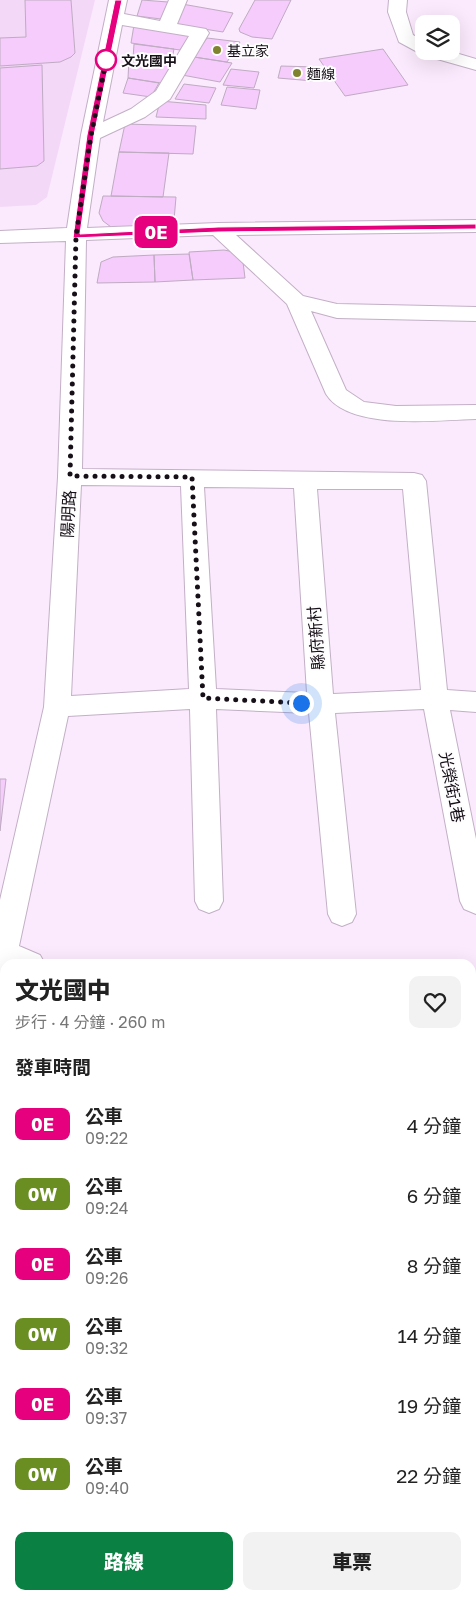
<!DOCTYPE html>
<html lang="zh-TW">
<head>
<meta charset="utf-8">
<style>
	:root { --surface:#fff; --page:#f2f2f2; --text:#222; --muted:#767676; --accent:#0b8043 }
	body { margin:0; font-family:"Golos Text","Noto Sans TC",sans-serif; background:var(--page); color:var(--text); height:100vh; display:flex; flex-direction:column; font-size:19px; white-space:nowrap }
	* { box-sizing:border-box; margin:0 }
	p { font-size:16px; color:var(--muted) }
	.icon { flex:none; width:28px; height:28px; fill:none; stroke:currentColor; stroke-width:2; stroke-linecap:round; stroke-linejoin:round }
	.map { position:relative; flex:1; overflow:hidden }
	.side { position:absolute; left:0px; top:959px; width:476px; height:641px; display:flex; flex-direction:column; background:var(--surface); border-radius:15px 15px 0 0; box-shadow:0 5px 20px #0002 }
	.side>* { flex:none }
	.badge { padding:0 10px; border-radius:8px; font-size:18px; line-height:32px }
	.tools { position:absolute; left:415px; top:15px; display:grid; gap:10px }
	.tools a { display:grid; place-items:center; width:45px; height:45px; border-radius:10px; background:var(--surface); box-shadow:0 5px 20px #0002; font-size:25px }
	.you { position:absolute; width:25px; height:25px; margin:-12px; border:4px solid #fff; border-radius:50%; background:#1a73e8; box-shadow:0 0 0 8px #1a73e833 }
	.map>.badge { position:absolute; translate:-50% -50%; box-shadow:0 0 0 2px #fff }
	h2 { padding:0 15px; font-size:19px; line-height:45px }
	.round { display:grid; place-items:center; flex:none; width:52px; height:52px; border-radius:10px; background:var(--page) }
	.head { display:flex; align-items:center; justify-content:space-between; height:85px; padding:0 15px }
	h1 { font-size:24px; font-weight:800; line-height:38px }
	.primary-button { display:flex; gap:10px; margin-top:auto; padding:10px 15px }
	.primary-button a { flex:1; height:58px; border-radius:10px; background:var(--accent); color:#fff; font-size:20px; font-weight:800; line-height:58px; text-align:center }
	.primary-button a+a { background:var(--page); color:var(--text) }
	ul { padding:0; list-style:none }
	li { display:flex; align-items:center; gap:15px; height:70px; padding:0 15px }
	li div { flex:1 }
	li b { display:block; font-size:19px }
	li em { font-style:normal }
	li .badge { min-width:55px; font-weight:700; text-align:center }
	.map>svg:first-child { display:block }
	.built { fill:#f3d9f7 }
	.building { fill:#f5ccfb; stroke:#bfabc2 }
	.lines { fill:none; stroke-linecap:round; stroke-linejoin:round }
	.minor-casing { stroke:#c3afc6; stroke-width:2 }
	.minor { fill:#fff; fill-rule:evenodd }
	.line { fill:#e6007e; stroke:#fff }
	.walk { stroke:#160f17; stroke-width:5; stroke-dasharray:0 9 }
	.poi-dot { fill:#7f832d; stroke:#fdfdfd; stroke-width:2 }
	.stop-dot { fill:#fff; stroke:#e6007e; stroke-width:2.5 }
	.labels { text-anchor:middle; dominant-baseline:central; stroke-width:4; stroke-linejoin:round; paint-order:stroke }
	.far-poi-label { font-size:14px; fill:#160f17; stroke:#fdfdfd; text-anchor:start }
	.far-stop-label { font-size:14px; font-weight:bold; fill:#160f17; stroke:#fdfdfd; text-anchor:start }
	.street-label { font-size:16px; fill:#160f17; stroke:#fdfdfd }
</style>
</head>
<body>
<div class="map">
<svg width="476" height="1599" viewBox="0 0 476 1599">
	<rect width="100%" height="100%" fill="#fbeafd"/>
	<path class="built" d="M0,0H95L47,197L36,205L0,207Z"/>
	<path class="building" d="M25,0H71L75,53L71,57L60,62L0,66V38L26,37Z
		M142,0L168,2L161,19L137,16Z
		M255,0H291L272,39L252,37L240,32L239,29Z
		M182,4L233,13L223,32L172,24Z
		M134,25L190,35L180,50L131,43Z
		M207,38L240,42L227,62L194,57Z
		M134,44L174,49L171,64L133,59Z
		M383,49L408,85L345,96L319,59Z
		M194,57L232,63L220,82L182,75Z
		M129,59L174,65L161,83L128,78Z
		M42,65L44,161L37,166L0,169V68Z
		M281,66L315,67L313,81L278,78Z
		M231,69L259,72L254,88L223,85Z
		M128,78L159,83L151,97L123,93Z
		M184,84L216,88L209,103L175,99Z
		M227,87L260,90L256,109L221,105Z
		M160,101L206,105V119L156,117Z
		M125,124L196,126L193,154L119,152Z
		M119,152L169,153L163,197L111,196Z
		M103,196L176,197L173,232L115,230L103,221L99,213Z
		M224,250L234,252L243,262L245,278L193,280L189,252Z
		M189,254L193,280L155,282L154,255Z
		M154,255L155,282L97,283L101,262L113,257Z
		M0,779H6L0,831Z"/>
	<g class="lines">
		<defs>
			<path id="minor" d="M109,0H127L124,14L160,21L169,0H187L177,24L206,29L209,33L170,99L145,117L100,138L87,228L218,223L476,220V232L236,235L303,296L337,304L476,307V321L337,318L311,311L346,390L364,402L396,406L476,405V419C437,420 349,431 326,394L287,304L213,235L86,240L82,469L414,473L422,475L426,481L447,690L476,692V712L450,710L476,839V914L464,909L460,901L424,709L335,713L356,914L352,922L342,926L332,922L328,914L309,713L216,709L223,901L219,909L209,913L199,909L195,901L190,709L68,716L19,946L40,955L45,964H5V976L0,978V900L44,707L58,477L66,241L0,243V231L67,228L81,135ZM122,25L189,36L156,91L131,109L103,122ZM81,485L181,486L189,689L71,696ZM204,487L294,488L307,693L216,689ZM317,489H403L421,690L333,694Z
				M389,0H407L406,12L413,35L424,41V51H449L476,59V70L423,55L399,42L388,12Z
				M471,1137L476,1139V1169L471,1167Z
				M344,1595H382V1599H344Z"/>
		</defs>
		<use href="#minor" class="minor-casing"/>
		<use href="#minor" class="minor"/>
	</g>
	<path class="line" d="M115,0H122L94,135L80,234L218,227L476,224V229L218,232L73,238L87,135Z"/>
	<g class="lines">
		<path class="walk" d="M106,60L107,57L91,135L76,236L70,476L192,477L203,698L301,703"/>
	</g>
	<g class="poi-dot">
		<circle cx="217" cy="50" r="5"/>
		<circle cx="297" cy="73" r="5"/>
	</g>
	<circle class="stop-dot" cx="106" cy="60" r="10"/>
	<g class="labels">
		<g class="far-poi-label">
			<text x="227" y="50">基立家</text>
			<text x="307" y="73">麵線</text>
		</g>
		<g class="far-stop-label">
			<text x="121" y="60">文光國中</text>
		</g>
		<g class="street-label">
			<text transform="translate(68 514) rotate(-87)">陽明路</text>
			<text transform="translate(316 638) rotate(-94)">縣府新村</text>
			<text transform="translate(452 787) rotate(79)">光榮街1巷</text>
		</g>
	</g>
</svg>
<div class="tools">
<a><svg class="icon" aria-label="layers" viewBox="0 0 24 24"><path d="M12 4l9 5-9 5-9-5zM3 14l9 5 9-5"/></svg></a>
</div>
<div class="you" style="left:301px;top:703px"></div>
<b class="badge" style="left:156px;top:232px;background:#e6007e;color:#fff">0E</b>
<section class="side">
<div class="head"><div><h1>文光國中</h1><p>步行 · 4 分鐘 · 260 m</p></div><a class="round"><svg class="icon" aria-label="heart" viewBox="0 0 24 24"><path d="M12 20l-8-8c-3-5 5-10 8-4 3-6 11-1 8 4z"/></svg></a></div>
<h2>發車時間</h2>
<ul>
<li><span class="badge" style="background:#e6007e;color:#fff">0E</span><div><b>公車</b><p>09:22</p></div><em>4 分鐘</em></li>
<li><span class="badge" style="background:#6b8e23;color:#fff">0W</span><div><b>公車</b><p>09:24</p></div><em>6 分鐘</em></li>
<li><span class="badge" style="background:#e6007e;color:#fff">0E</span><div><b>公車</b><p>09:26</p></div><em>8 分鐘</em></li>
<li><span class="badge" style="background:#6b8e23;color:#fff">0W</span><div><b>公車</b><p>09:32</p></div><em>14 分鐘</em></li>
<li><span class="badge" style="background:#e6007e;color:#fff">0E</span><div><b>公車</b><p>09:37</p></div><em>19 分鐘</em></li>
<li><span class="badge" style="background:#6b8e23;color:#fff">0W</span><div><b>公車</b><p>09:40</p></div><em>22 分鐘</em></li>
</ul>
<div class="primary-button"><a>路線</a><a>車票</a></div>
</section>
</div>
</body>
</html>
